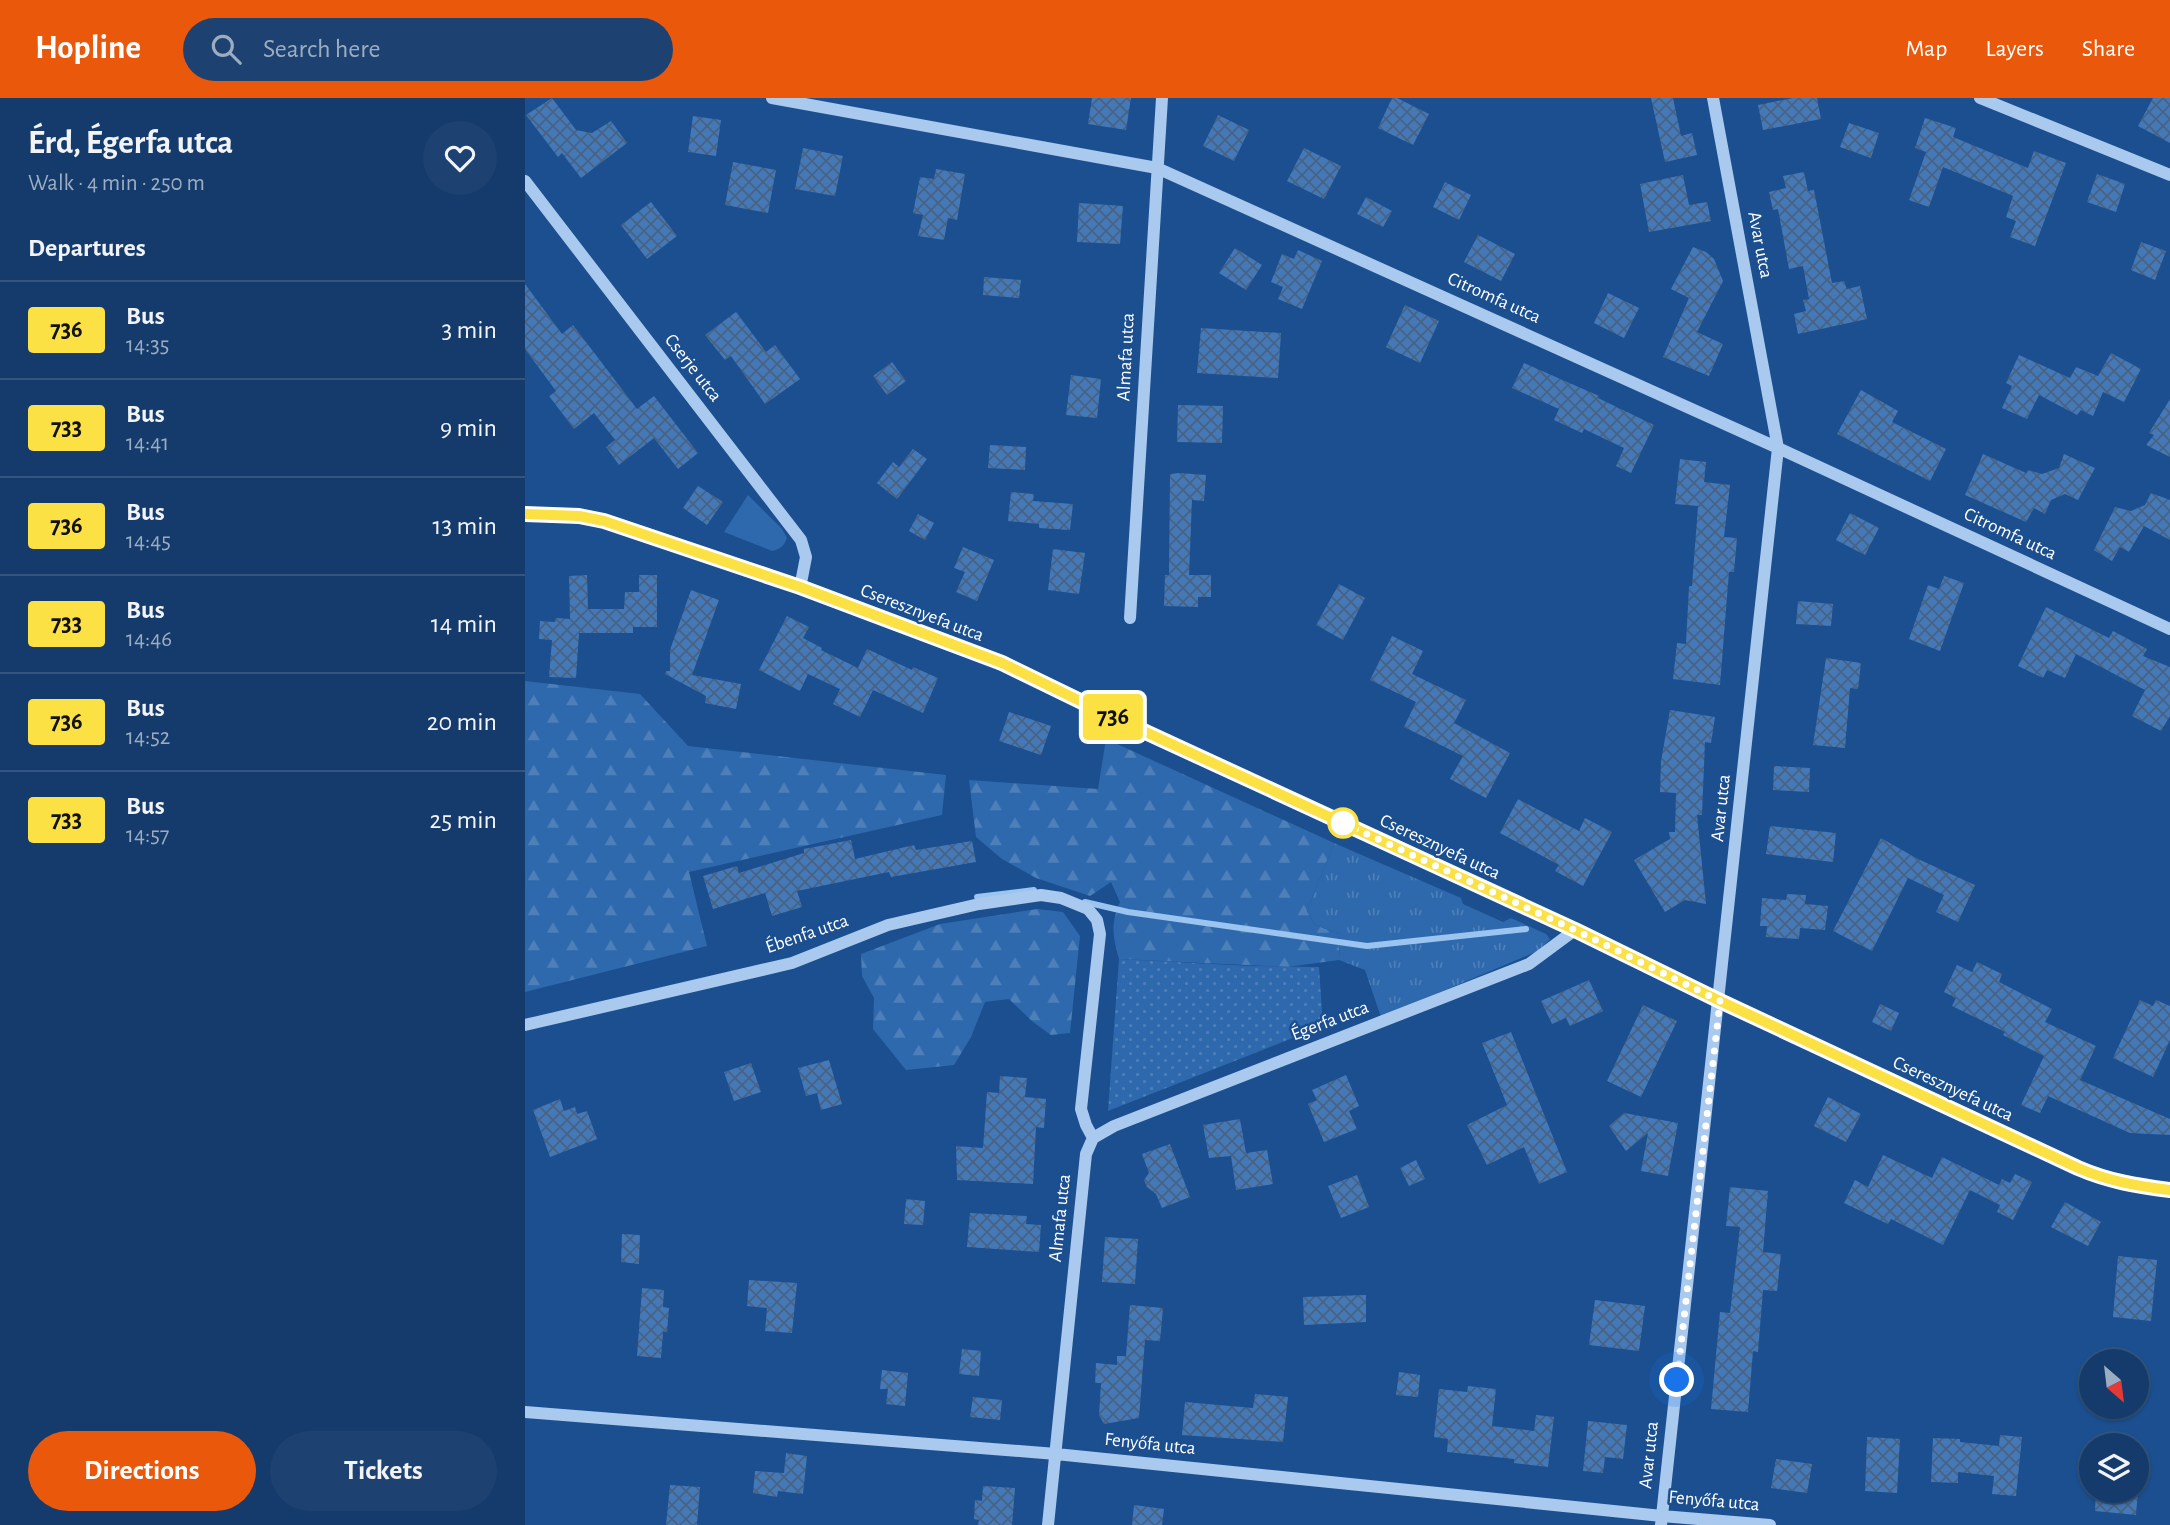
<!DOCTYPE html>
<html lang="en">
<head>
<meta charset="utf-8">
<style>
	:root { --surface:#143b6b; --page:#1d4271; --text:#f1f3f6; --muted:#9dadc1; --line:#33557e; --accent:#ea580c }
	body { margin:0; font-family:"Alegreya Sans",sans-serif; background:var(--page); color:var(--text); height:100vh; display:flex; flex-direction:column; font-size:26px; white-space:nowrap }
	* { box-sizing:border-box; margin:0 }
	p { font-size:23px; color:var(--muted) }
	.icon { flex:none; width:38px; height:38px; fill:none; stroke:currentColor; stroke-width:2; stroke-linecap:round; stroke-linejoin:round }
	.map { position:relative; flex:1; overflow:hidden }
	.side { display:flex; flex-direction:column; background:var(--surface); width:525px }
	.side>* { flex:none }
	.badge { padding:0 14px; border-radius:5px; font-size:24px; line-height:46px }
	.needle { width:46px; rotate:152deg }
	.buttons { position:absolute; left:1554px; top:1251px; display:grid; gap:14px }
	.buttons a { display:grid; place-items:center; width:70px; height:70px; border-radius:50%; background:var(--surface); box-shadow:0 2px 5px #0004,0 0 0 2px var(--line); font-size:35px }
	.you { position:absolute; width:35px; height:35px; margin:-18px; border:5px solid #fff; border-radius:50%; background:#1a73e8; box-shadow:0 0 0 10px #1a73e833 }
	.map>.badge { position:absolute; translate:-50% -50%; box-shadow:0 0 0 4px #fff }
	h2 { padding:0 28px; font-size:26px; line-height:63px }
	.round { display:grid; place-items:center; flex:none; width:74px; height:74px; border-radius:37px; background:var(--page) }
	.summary { display:flex; align-items:center; justify-content:space-between; height:119px; padding:0 28px }
	h1 { font-size:33px; font-weight:700; line-height:52px }
	.button { display:flex; gap:14px; margin-top:auto; padding:14px 28px }
	.button a { flex:1; height:80px; border-radius:42px; background:var(--accent); color:#fff; font-size:28px; font-weight:700; line-height:80px; text-align:center }
	.button a+a { background:var(--page); color:var(--text) }
	ul { padding:0; list-style:none }
	li { display:flex; align-items:center; gap:21px; height:98px; padding:0 28px; border-top:2px solid var(--line) }
	li div { flex:1 }
	li b { display:block; font-size:26px }
	li em { font-style:normal }
	li .badge { min-width:77px; font-weight:700; text-align:center }
	header { display:flex; align-items:center; gap:42px; box-sizing:border-box; height:98px; padding:0 35px; background:var(--accent); color:#fff }
	header strong { font-size:33px }
	nav { display:flex; gap:38px; margin-inline-start:auto; font-size:24px }
	.search { width:490px; height:63px; background:var(--page); display:flex; align-items:center; gap:18px; box-sizing:border-box; padding:0 24px; border-radius:38px; color:var(--muted); font-size:26px }
	main { display:flex; flex:1; min-height:0 }
	.map>svg:first-child { display:block }
	.grass { fill:#2e69ad }
	.forest { fill:url(#forest-firs) }
	.park { fill:url(#park-tufts) }
	.garden { fill:url(#garden-dots) }
	.lines { fill:none; stroke-linecap:round; stroke-linejoin:round }
	.stream { stroke:#9cc4f0; stroke-width:6 }
	.building { fill:url(#building-cross-hatch) }
	.minor { stroke:#a9c9ee; stroke-width:12 }
	.line-casing { stroke:#fff; stroke-width:16 }
	.line { stroke:#fbe143; stroke-width:10 }
	.walk { stroke:#fff; stroke-width:7; stroke-dasharray:0 12.6 }
	.stop-dot { fill:#fff; stroke:#fbe143; stroke-width:3.5 }
	.labels { text-anchor:middle; dominant-baseline:central; stroke-width:5; stroke-linejoin:round; paint-order:stroke }
	.street-label { font-size:19px; fill:#fff; stroke:#1b4f8f }
</style>
</head>
<body>
<header>
<strong>Hopline</strong>
<div class="search"><svg class="icon" aria-label="search" viewBox="0 0 24 24"><circle cx="10" cy="10" r="6"/><path d="M15 15l6 6"/></svg>Search here</div>
<nav><a>Map</a><a>Layers</a><a>Share</a></nav>
</header>
<main>
<section class="side">
<div class="summary"><div><h1>Érd, Égerfa utca</h1><p>Walk · 4 min · 250 m</p></div><a class="round"><svg class="icon" aria-label="heart" viewBox="0 0 24 24"><path d="M12 20l-8-8c-3-5 5-10 8-4 3-6 11-1 8 4z"/></svg></a></div>
<h2>Departures</h2>
<ul>
<li><span class="badge" style="background:#fbe143;color:#111">736</span><div><b>Bus</b><p>14:35</p></div><em>3 min</em></li>
<li><span class="badge" style="background:#fbe143;color:#111">733</span><div><b>Bus</b><p>14:41</p></div><em>9 min</em></li>
<li><span class="badge" style="background:#fbe143;color:#111">736</span><div><b>Bus</b><p>14:45</p></div><em>13 min</em></li>
<li><span class="badge" style="background:#fbe143;color:#111">733</span><div><b>Bus</b><p>14:46</p></div><em>14 min</em></li>
<li><span class="badge" style="background:#fbe143;color:#111">736</span><div><b>Bus</b><p>14:52</p></div><em>20 min</em></li>
<li><span class="badge" style="background:#fbe143;color:#111">733</span><div><b>Bus</b><p>14:57</p></div><em>25 min</em></li>
</ul>
<div class="button"><a>Directions</a><a>Tickets</a></div>
</section>
<div class="map">
<svg width="1645" height="1427" viewBox="0 0 1645 1427">
	<defs>
		<pattern id="forest-firs" width="22" height="20" patternUnits="userSpaceOnUse" patternTransform="scale(1.75)"><rect width="22" height="20" fill="#2e69ad"/><path d="M5 1l3.5 6h-7zM16 11l3.5 6h-7z" fill="#4d80b9"/></pattern>
		<pattern id="park-tufts" width="24" height="20" patternUnits="userSpaceOnUse" patternTransform="scale(1.75)"><rect width="24" height="20" fill="#2e69ad"/><path d="M3 7l-1-3M5 7V3M7 7l1-3M15 17l-1-3M17 17v-4M19 17l1-3" fill="none" stroke="#4d80b9"/></pattern>
		<pattern id="garden-dots" width="8" height="8" patternUnits="userSpaceOnUse" patternTransform="scale(1.75)"><rect width="8" height="8" fill="#2e69ad"/><path d="M2 2h.1M6 6h.1" fill="none" stroke="#4d80b9" stroke-width="1.8" stroke-linecap="round"/></pattern>
		<pattern id="building-cross-hatch" width="8" height="8" patternUnits="userSpaceOnUse" patternTransform="scale(1.75)"><rect width="8" height="8" fill="#4478b7"/><path d="M0 0l8 8M0 8l8-8" fill="none" stroke="#486282"/></pattern>
	</defs>
	<rect width="100%" height="100%" fill="#1b4f8f"/>
	<path class="grass" d="M223,397L257,431L262,440C259,448 256,451 247,453L199,434Z"/>
	<path class="forest" d="M0,583L115,596L163,648L421,677L417,717L164,774L182,848L0,894Z
		M581,641L809,745L782,813L790,827L815,836L814,862L762,869L594,861C588,838 585,827 595,804L586,784L565,798L511,780L477,761L451,739L444,682L573,691Z
		M512,811L538,814L555,838L545,935L526,937L508,924L484,901L460,904L446,939L429,967L381,972L348,931L349,900L337,878L336,856L415,826Z"/>
	<path class="park" d="M809,745L936,800L938,806L978,824L986,820L1021,836L1025,841L1013,853L856,919L840,872L814,862L815,836L790,827L782,813Z"/>
	<path class="garden" d="M594,861L726,868L794,869L798,928L583,1013Z"/>
	<g class="lines">
		<path class="stream" d="M452,799L509,792
			M560,804L603,814L842,848L1001,831"/>
	</g>
	<path class="building" d="M27,0L51,32L67,35L86,23L102,45L56,80L37,55L33,59L1,17Z
		M567,0H606L601,32L563,26Z
		M867,0H872L904,16L888,47L853,30Z
		M1126,0H1148L1156,38L1167,35L1172,57L1140,64Z
		M1268,0H1292L1296,21L1238,32L1233,7Z
		M1628,0H1645V45L1613,28Z
		M693,17L724,32L709,63L678,48Z
		M168,18L196,22L191,58L163,54Z
		M1400,20L1431,30L1428,39L1503,70L1509,53L1541,65L1510,148L1485,139L1491,123L1481,119L1488,98L1418,69L1404,109L1384,102L1401,54L1390,50Z
		M1324,25L1354,35L1346,60L1315,49Z
		M278,50L318,58L310,98L270,91Z
		M779,50L816,68L799,101L762,83Z
		M208,64L251,72L243,115L200,107Z
		M411,71L440,76L432,122L423,120L419,142L393,138L398,117L388,115L395,79L409,81Z
		M1279,74L1283,93L1289,92L1307,185L1319,183L1322,191L1335,188L1342,221L1273,236L1269,216L1281,213L1278,202L1284,201L1278,168L1264,171L1253,111L1248,112L1244,94L1261,90L1258,78Z
		M1572,76L1600,86L1591,114L1562,104Z
		M1158,77L1164,107L1182,104L1186,123L1124,134L1115,86Z
		M920,84L946,97L934,122L908,109Z
		M841,99L867,113L858,129L832,116Z
		M126,104L152,138L122,161L96,127Z
		M554,105L598,108L595,146L552,144Z
		M953,137L990,156L976,183L939,164Z
		M1616,144L1641,153L1630,182L1606,172Z
		M1168,149L1181,154L1189,161L1198,183L1172,234L1198,246L1184,278L1138,259L1164,200L1146,191Z
		M710,150L737,167L721,192L694,175Z
		M773,152L797,163L777,211L753,201L758,189L746,184L757,156L769,161Z
		M459,179L496,182L494,200L458,197Z
		M0,186L37,236L48,227L112,311L129,298L173,355L153,371L129,340L94,367L81,349L90,342L69,315L49,331L24,298L31,293L0,251Z
		M1083,195L1114,210L1099,240L1069,225Z
		M880,207L914,223L895,265L861,249Z
		M211,214L241,254L250,247L275,281L240,306L206,258L200,262L180,237Z
		M676,230L756,235L753,280L672,275Z
		M1586,255L1616,271L1599,304L1578,294L1568,318L1556,312L1552,317L1514,297L1502,321L1477,310L1487,288L1481,285L1494,257L1545,280L1551,269L1573,278Z
		M367,264L381,283L362,297L348,278Z
		M999,265L1074,298L1073,300L1129,327L1106,375L1091,368L1099,350L1059,331L1057,335L1029,322L1034,311L987,290Z
		M546,277L576,281L572,320L541,317Z
		M1336,292L1373,313L1367,324L1421,351L1405,383L1312,336Z
		M1645,301V359L1621,347L1629,337L1624,335Z
		M653,307L698,308L697,345L652,344Z
		M465,347L501,349L500,372L463,370Z
		M388,351L402,361L372,401L352,385L368,364L374,369Z
		M1458,356L1501,375L1503,372L1517,376L1534,370L1539,356L1570,370L1553,402L1540,396L1526,402L1520,416L1509,410L1501,424L1440,397Z
		M1155,361L1181,364L1179,384L1205,387L1199,439L1212,440L1209,474H1204L1195,587L1148,581L1152,545L1161,546L1164,488H1167L1173,408L1150,406Z
		M654,375L681,377L679,403L667,402L664,477H686V499H673V509L639,508L640,477H644L645,376Z
		M173,388L198,404L182,427L158,410Z
		M486,394L509,396L508,403L548,406L545,432L514,430V426L483,423Z
		M1626,395L1645,402V442L1619,428L1604,454L1595,449L1587,463L1569,452L1590,409L1606,413L1620,407Z
		M1325,415L1354,430L1340,457L1311,442Z
		M393,416L409,425L400,442L384,433Z
		M438,449L469,462L452,503L431,494L440,474L429,470Z
		M528,451L560,455L554,496L523,492Z
		M62,477L63,511H99L100,494H114V477H132V529H108V535H54L51,580L24,579L27,542L14,541L15,523L30,524L31,520L45,521L44,478Z
		M1419,478L1439,485L1415,553L1384,541L1403,487L1414,491Z
		M814,486L840,500L818,542L791,527Z
		M166,492L194,502L167,577L216,586L211,611L180,605L181,598L140,576L141,573H145V552Z
		M1273,503L1308,506L1306,528L1271,526Z
		M1521,509L1584,540L1588,533L1622,551L1618,558L1645,569V618L1636,633L1607,618L1620,592L1551,556L1540,580L1522,572L1518,580L1493,568Z
		M262,518L284,529L278,540L297,550L296,552L333,570L342,551L387,572L388,569L413,580L398,615L348,592L335,619L308,606L315,591L283,576L275,593L234,572Z
		M867,538L898,553L887,576L941,602L929,625L985,655L961,700L925,681L938,658L879,629L891,604L845,582Z
		M1301,560L1336,565L1333,591L1325,590L1320,650L1288,647Z
		M1145,612L1190,619L1186,645L1180,644L1177,717H1172L1181,806L1160,802L1140,814L1109,762L1145,741L1144,734H1150L1151,695L1135,694L1136,663Z
		M484,614L526,628L516,657L474,643Z
		M1249,668L1285,670L1284,694L1248,692Z
		M993,701L1054,733L1060,720L1087,734L1058,788L1030,773L1034,767L975,735Z
		M1245,728L1311,735L1308,764L1241,756Z
		M1356,740L1393,761L1450,787L1433,824L1411,814L1419,797L1383,780L1347,853L1308,833Z
		M326,742L330,761L389,747L391,752L447,743L451,764L366,779L364,774L272,793L277,809L247,818L240,795L188,811L178,778L212,768L214,775L279,755V751Z
		M1262,796L1281,797L1280,806L1303,808L1300,832L1275,830L1274,841L1241,839L1242,828H1235L1237,800L1261,802Z
		M1452,864L1477,876L1474,884L1527,911L1520,924L1571,948L1555,982L1645,1021V1037L1605,1035L1523,998L1515,1015L1496,1007L1519,958L1478,937L1480,934L1427,908L1431,900L1419,894L1432,867L1447,874Z
		M1064,882L1078,913L1045,928L1041,920L1027,926L1016,903Z
		M1615,902L1628,908L1631,902L1645,908V942L1628,979L1588,960Z
		M1355,906L1374,915L1366,933L1347,924Z
		M1118,907L1152,923L1116,999L1082,983Z
		M986,934L1042,1074L1014,1086L999,1049L962,1067L942,1027L982,1007L957,945Z
		M304,962L317,1006L296,1012L292,995L281,998L273,970Z
		M226,965L236,994L209,1003L199,974Z
		M821,977L834,1008L824,1013L832,1031L799,1044L783,1006L792,1002L787,992Z
		M475,978L502,980L500,999L521,1001L519,1030L511,1029L508,1086L432,1082L431,1048L458,1050L462,994L474,995Z
		M1303,999L1336,1016L1321,1044L1289,1028Z
		M35,1001L39,1013L50,1009L52,1016L62,1013L72,1041L25,1059L8,1012Z
		M1099,1015L1153,1025L1143,1078L1116,1073L1123,1035L1101,1053L1084,1028Z
		M715,1021L721,1055L742,1052L748,1086L711,1092L706,1058L684,1060L678,1027Z
		M645,1046L665,1099L637,1110L631,1096L622,1089L619,1082L624,1075L617,1056Z
		M1358,1057L1407,1080L1417,1059L1474,1087L1477,1081L1485,1085L1490,1076L1507,1084L1488,1122L1472,1114L1475,1107L1445,1092L1418,1147L1366,1121L1363,1126L1319,1105L1330,1082L1343,1089Z
		M891,1062L900,1081L884,1088L875,1070Z
		M832,1077L844,1109L816,1120L803,1088Z
		M1205,1089L1243,1093L1238,1154L1256,1156L1252,1193L1238,1192L1233,1254L1228,1253L1223,1314L1186,1311L1195,1214L1205,1215L1215,1129L1201,1128Z
		M381,1101L400,1103L398,1127L379,1126Z
		M1540,1104L1576,1124L1563,1148L1526,1129Z
		M445,1115L502,1118L501,1126L516,1127L514,1154L442,1149Z
		M97,1136L115,1137L114,1166L96,1164Z
		M580,1139L613,1141L610,1186L577,1184Z
		M1593,1158L1632,1162L1626,1223L1588,1219Z
		M224,1182L272,1185L267,1235L240,1233L242,1210L222,1208Z
		M117,1190L139,1192L138,1209L144,1210L142,1234H138L136,1260L112,1258Z
		M841,1197V1224L779,1227L778,1199Z
		M1070,1202L1120,1208L1114,1253L1064,1247Z
		M605,1207L638,1210L635,1243L620,1242L614,1320L579,1326L574,1317L576,1285H570L571,1265L592,1267V1258H601Z
		M437,1251L456,1253L454,1278L434,1276Z
		M357,1272L383,1275L380,1308L361,1306L363,1291H355Z
		M874,1274L895,1277L893,1299L871,1297Z
		M943,1288L971,1291L967,1328L1009,1333L1011,1317L1029,1319L1023,1369L989,1365V1361L922,1354L923,1341L909,1339L914,1291L942,1294Z
		M730,1296L763,1299L758,1344L657,1337L660,1304L728,1310Z
		M448,1299L477,1302L475,1322L445,1319Z
		M1063,1323L1102,1327L1098,1361L1080,1359L1078,1375L1058,1373Z
		M1475,1337L1497,1339L1491,1398L1467,1396L1469,1378L1433,1374V1385L1406,1384L1408,1340L1435,1341V1344L1474,1348Z
		M1342,1339L1375,1341L1372,1395L1340,1393Z
		M261,1355L282,1358L278,1396L253,1393L252,1399L228,1395L230,1373L259,1375Z
		M1251,1361L1287,1366L1282,1395L1246,1390Z
		M145,1387L175,1389L172,1427H141Z
		M458,1388L490,1390L487,1427H453L454,1422L449,1421L450,1402L457,1403Z
		M1571,1393H1613L1611,1417L1570,1413Z
		M609,1407L639,1411L637,1427H607Z"/>
	<g class="lines">
		<path class="minor" d="M247,0L632,70L1253,350L1645,531
			M1455,0L1645,77
			M0,83L276,442L281,459L275,490
			M0,416L54,418L79,423L275,490L476,565L588,619L1050,832L1194,903L1553,1070C1583,1083 1612,1089 1645,1092
			M605,520L637,0
			M0,927L267,865L363,827L454,806L516,797L536,800L563,811L572,822L575,836L556,1011L561,1027L568,1040
			M568,1040L589,1028L1004,866L1050,832
			M0,1314L531,1356L1137,1418L1245,1427
			M523,1427L561,1056L568,1040
			M1136,1427L1253,350L1188,0"/>
	</g>
	<g class="lines">
		<defs>
			<path id="line" d="M0,416L54,418L79,423L275,489L477,565L588,619L1050,832L1195,903L1553,1070C1583,1083 1612,1088 1645,1092"/>
		</defs>
		<use href="#line" class="line-casing"/>
		<use href="#line" class="line"/>
		<path class="walk" d="M818,725L807,720L1050,832L1195,903L1152,1282"/>
	</g>
	<circle class="stop-dot" cx="818" cy="725" r="14"/>
	<g class="labels">
		<g class="street-label">
			<text transform="translate(1235 147) rotate(79)">Avar utca</text>
			<text transform="translate(969 200) rotate(24)">Citromfa utca</text>
			<text transform="translate(601 259) rotate(-87)">Almafa utca</text>
			<text transform="translate(168 270) rotate(52)">Cserje utca</text>
			<text transform="translate(1485 436) rotate(25)">Citromfa utca</text>
			<text transform="translate(397 515) rotate(21)">Cseresznyefa utca</text>
			<text transform="translate(1196 710) rotate(-84)">Avar utca</text>
			<text transform="translate(915 749) rotate(25)">Cseresznyefa utca</text>
			<text transform="translate(282 836) rotate(-19)">Ébenfa utca</text>
			<text transform="translate(805 923) rotate(-21)">Égerfa utca</text>
			<text transform="translate(1428 991) rotate(25)">Cseresznyefa utca</text>
			<text transform="translate(535 1120) rotate(-84)">Almafa utca</text>
			<text transform="translate(625 1346) rotate(6)">Fenyőfa utca</text>
			<text transform="translate(1124 1357) rotate(-84)">Avar utca</text>
			<text transform="translate(1189 1403) rotate(5)">Fenyőfa utca</text>
		</g>
	</g>
</svg>
<div class="buttons">
<a><svg class="needle" viewBox="-14 -14 28 28"><path d="M0-13l5 13h-10z" fill="#e53935"/><path d="M0 13l5-13h-10z" fill="#9dadc1"/></svg></a>
<a><svg class="icon" aria-label="layers" viewBox="0 0 24 24"><path d="M12 4l9 5-9 5-9-5zM3 14l9 5 9-5"/></svg></a>
</div>
<div class="you" style="left:1152px;top:1282px"></div>
<b class="badge" style="left:588px;top:619px;background:#fbe143;color:#111">736</b>
</div>
</main>
</body>
</html>
